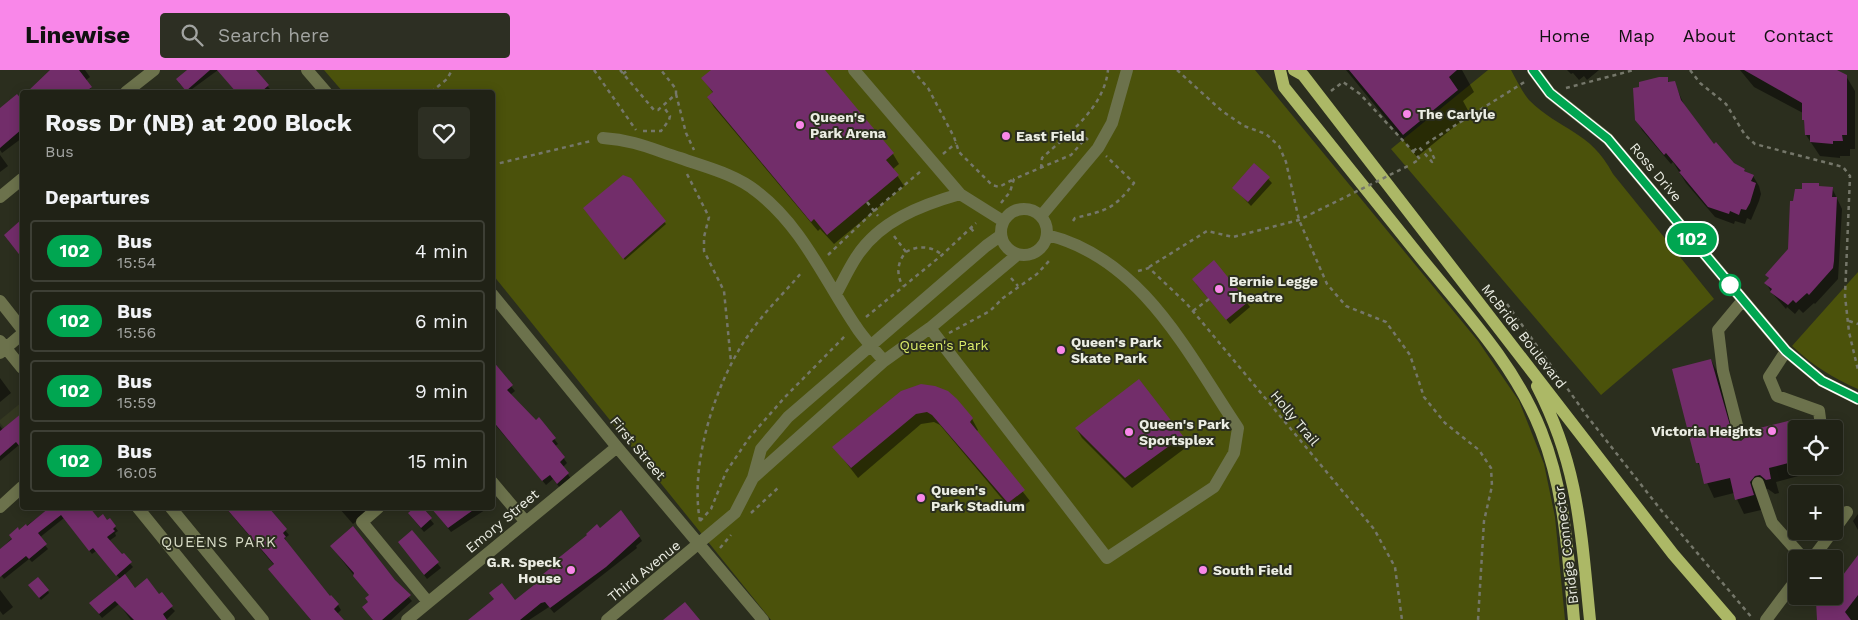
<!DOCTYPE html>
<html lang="en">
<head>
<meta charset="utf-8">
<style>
	:root { --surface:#202216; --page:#2d2f23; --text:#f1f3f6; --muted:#a2a4a1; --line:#3d3f35; --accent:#f987e9 }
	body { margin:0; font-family:"Work Sans",sans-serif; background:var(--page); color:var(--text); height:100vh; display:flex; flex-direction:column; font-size:19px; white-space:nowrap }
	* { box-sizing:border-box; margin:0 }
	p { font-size:16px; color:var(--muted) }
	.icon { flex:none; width:28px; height:28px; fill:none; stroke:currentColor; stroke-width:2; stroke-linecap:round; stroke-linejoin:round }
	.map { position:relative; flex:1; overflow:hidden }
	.details { position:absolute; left:20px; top:20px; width:475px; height:420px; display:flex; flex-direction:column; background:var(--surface); border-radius:5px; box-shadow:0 2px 12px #0003,0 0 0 1px var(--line) }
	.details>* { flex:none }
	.badge { padding:0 10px; border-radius:16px; font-size:18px; line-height:32px }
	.controls { position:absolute; left:1788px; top:350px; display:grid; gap:10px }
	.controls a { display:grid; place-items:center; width:55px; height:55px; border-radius:5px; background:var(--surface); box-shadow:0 2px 12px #0003,0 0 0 1px var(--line); font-size:25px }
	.map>.badge { position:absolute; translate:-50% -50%; box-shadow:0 0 0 2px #fff }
	h2 { padding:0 25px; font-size:19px; line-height:45px }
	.round { display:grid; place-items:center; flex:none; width:52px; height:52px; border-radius:5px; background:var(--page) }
	.headline { display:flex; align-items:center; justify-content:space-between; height:85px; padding:0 25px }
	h1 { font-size:24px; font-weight:700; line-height:38px }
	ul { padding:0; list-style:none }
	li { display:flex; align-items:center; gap:15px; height:62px; margin:0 10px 8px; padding:0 15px; border:2px solid var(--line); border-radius:5px }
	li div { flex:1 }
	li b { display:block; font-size:19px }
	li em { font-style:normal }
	li .badge { min-width:55px; font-weight:700; text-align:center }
	header { display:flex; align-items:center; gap:30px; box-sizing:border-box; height:70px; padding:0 25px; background:var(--accent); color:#111 }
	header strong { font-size:24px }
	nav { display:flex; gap:28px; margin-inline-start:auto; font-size:18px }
	.search { width:350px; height:45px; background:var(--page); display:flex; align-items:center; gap:12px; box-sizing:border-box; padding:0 18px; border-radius:5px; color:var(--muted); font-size:19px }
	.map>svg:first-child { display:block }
	.built { fill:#343821 }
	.green { fill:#4b520b }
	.shadow { fill:#0007 }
	.building { fill:#722d6a }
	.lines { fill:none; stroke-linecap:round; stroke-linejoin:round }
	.path { stroke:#75776a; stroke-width:2.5; stroke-dasharray:4 4; stroke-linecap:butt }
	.minor { stroke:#6c724c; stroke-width:12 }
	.major { stroke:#acb866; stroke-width:12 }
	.path-bridge { stroke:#75776a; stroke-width:2.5; stroke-dasharray:4 4; stroke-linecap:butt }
	.line-casing { stroke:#fff; stroke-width:11 }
	.line { stroke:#00a651; stroke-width:8 }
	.poi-dot { fill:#f987e9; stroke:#2b2e1e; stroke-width:2 }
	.stop-dot { fill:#fff; stroke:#00a651; stroke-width:2.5 }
	.labels { text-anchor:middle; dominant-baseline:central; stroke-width:4; stroke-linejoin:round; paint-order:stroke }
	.poi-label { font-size:14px; font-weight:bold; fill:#ebede3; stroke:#2b2e1e; text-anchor:start }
	.street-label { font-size:14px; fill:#ebede3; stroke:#2b2e1e }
	.park-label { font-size:14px; fill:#dbec69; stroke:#2b2e1e }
	.neighbourhood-label { font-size:15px; letter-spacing:1px; fill:#d9ddc8; stroke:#2b2e1e }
</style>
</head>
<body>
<header>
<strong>Linewise</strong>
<div class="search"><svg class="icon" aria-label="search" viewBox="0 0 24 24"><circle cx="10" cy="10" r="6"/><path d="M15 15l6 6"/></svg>Search here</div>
<nav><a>Home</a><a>Map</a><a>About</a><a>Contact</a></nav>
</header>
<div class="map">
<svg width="1858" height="550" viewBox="0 0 1858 550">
	<rect width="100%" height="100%" fill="#2b2e1e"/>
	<path class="built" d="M22,332V380L0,353V350Z"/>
	<path class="green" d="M324,0H1255L1478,271L1519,331L1544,394L1555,447L1565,550H771L493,205L492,22H343Z
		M1488,0H1511C1516,9 1522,22 1529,30C1560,61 1590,60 1613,104L1714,229L1601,325L1391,79Z
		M1858,202V319C1834,309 1811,294 1792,276Z"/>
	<path class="shadow" d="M53,0H85L90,7L85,11L93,22H28Z
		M194,0H252L270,19L266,22H236L218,0L188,22L179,13Z
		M713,0H823L893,84L899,94L893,99L904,116L834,174L820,159L818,161L714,37L708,27L713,23L703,9Z
		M1346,0H1462L1474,22L1463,31L1470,44L1417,87Z
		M1567,0H1599L1587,10L1584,6L1579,10L1573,3L1571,4Z
		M1740,0H1835L1846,6L1855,21V79H1850V86H1840V88L1820,86L1806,65L1803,43L1754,17Z
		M1667,8L1669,13L1674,12L1685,37L1714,75L1733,94L1753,106L1759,116L1761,124L1759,131L1751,150L1747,148L1745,154L1735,151L1734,154L1715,147L1686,113L1673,92L1671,94L1642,60L1636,49Z
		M22,28V68L2,83L0,80V39Z
		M0,85L8,96L0,102Z
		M1254,94L1272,113L1251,136L1234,118Z
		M630,109L666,154L625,190L585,140Z
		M1818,114L1820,118H1832L1842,139L1838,209L1815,234L1814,233L1803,243L1799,239L1795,244L1787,237L1786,239L1772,223L1766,213L1769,209L1767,205L1790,179L1794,133L1803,120Z
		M20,153L22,157V187L8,170Z
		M1196,214L1247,233L1250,237L1230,254Z
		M1711,290L1719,305L1736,372L1745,370L1748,362L1795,351L1800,359H1796V396H1812L1813,402L1776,412L1779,423L1775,424L1768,419L1760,422L1761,440L1744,444L1734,423L1714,428L1698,393L1673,300Z
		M492,293L515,321L510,325L536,351L539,349L558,374L555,376L567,393L563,397L571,409L560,418L553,409L546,415L492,351Z
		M0,308L11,323L0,332Z
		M902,322L957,330L972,349L978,360L976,362L1030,431L1014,443L940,355L934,352L921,354L858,408L834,377Z
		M22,344V376L19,375L0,391V356L3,360Z
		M1076,358L1182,366L1188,376L1132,418L1082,368Z
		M51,438H89L98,450L107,452L110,450L118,461L115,463L116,466L109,471L133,497L124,505L135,520L159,526L175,541L166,550H131L119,534L102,548L94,538L120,509L96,481L92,484L64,448L39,468L48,479L32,492L29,489L4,509L0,504V480L19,461Z
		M226,438H267L289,465L285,468L287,473L329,528L331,526L338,535L341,540L337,544L341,550H311L273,504L274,495Z
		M339,438H368L369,440L353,454Z
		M416,438H421L434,454L424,462L409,444Z
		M435,438H488L451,462L436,443Z
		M1858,444V460L1853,451Z
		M600,459L639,466L642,471L636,476L637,478L554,543L549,537L529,550H470L515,532Z
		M412,462L441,498L427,509L403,477Z
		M331,476L394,511L412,531L391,550H373L369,533L370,526Z
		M1856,490L1858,493V550H1819L1834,526V519Z
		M30,517L48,521L49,523L41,530Z
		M0,520L13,537L3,545L0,541Z"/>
	<path class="building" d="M50,0H79L92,17L85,22H27Z
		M187,0H210L186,21L176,9Z
		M217,0H256L269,15L261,22H236Z
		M711,0H825L894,83L886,90L899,105L827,165L814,149L811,152L707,27L713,22L701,8Z
		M1349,0H1457L1449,7L1458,20L1403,65Z
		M1744,0H1837L1847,5V65H1842L1843,71H1833V74L1810,72V65H1805L1804,50H1802V33Z
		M1659,7H1668V12L1675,11L1681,30L1714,74L1716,72L1734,93L1745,99L1744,101L1754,105L1751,111L1756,113L1750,133L1746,140L1741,139L1739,145L1730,141L1729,144L1708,137L1679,102L1681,101L1666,83L1664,85L1635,50L1633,18L1639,17V12Z
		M17,24L22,30V59L0,78V38Z
		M1254,93L1270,107L1248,132L1232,118Z
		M623,105L631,108L666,151L623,189L583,138Z
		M1802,113H1819V116L1833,117L1832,127H1837L1834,191L1833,198L1809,225L1807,223L1796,233L1793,230L1788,235L1770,222L1772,219L1764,213L1769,208L1765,205L1788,179L1790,131H1793L1795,119H1802Z
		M22,149V188L4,165Z
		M1214,190L1248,232L1226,250L1192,209Z
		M1711,289L1734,369L1741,371L1747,366V361L1796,349V391L1769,398L1771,409L1766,410L1760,405L1755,406L1750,412L1754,425L1735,430L1730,408L1704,414L1699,393H1696L1672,299Z
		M492,290L513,315L507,320L536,350L539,347L556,368L552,371L565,387L560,392L569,403L557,414L550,405L542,411L492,350Z
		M1139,309L1183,366L1125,408L1075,358Z
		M921,314L935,316L948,321L957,329L973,348L970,352L1025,420L1008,433L932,345L927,342L916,344L851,398L832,377L901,321Z
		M22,343V379L16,372L0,386V361Z
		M49,438H90L98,448L103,444L107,450L110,448L116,456L113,459L115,461L107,467L122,484L124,483L132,492L116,506L93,478L89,481L61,445L38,463L47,474L29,489L26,486L0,507V479L12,469L9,465L18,457L19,460L26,454L27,456Z
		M226,438H269L287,459L283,463L286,467L284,468L330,526L331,525L339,534L334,539L344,550H311L268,499L274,494Z
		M414,438H423L432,448L421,458L408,443Z
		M431,438H476L448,458Z
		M621,440L640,466L606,497L550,538L545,532L541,533L520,550H468L494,529L489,523L502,513L515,530L539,511L537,509L553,496L551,494L587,465L586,464L597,454L600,458Z
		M353,456L395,510L411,525L382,550H373L362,537L368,532L365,528L369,525L353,506L354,503L330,476Z
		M412,460L439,492L424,505L398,472Z
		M1858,485V525L1845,542L1851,550H1817L1816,531L1820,526H1834V517Z
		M125,504L135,518L147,508L159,524L162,522L173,536L163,544L167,550H134L115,531L99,544L89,533Z
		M38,507L49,520L39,528L28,515Z
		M685,532L700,550H663Z"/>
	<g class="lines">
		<path class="path" d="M594,0L636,60
			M620,0L654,40H658L676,24V19L661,0
			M912,0L928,18L954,67L959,82L992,115L999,117L1014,109
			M1177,0L1222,41L1244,56L1266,64L1279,76L1286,92L1299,150L1327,214L1346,236L1386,252L1410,285L1424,327L1445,353L1479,380L1491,398L1492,416L1484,451L1478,550
			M1690,0L1700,13L1726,34L1745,65L1755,74L1843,97L1850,106L1845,226L1849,262L1858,300
			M623,4L628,0
			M1566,18L1634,0
			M1331,21L1343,12L1360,24L1420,89L1410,95
			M431,22L447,9L452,0
			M676,24L686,63L694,80
			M643,61H661L669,50L670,46L663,36
			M1413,81L1419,77L1432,92L1435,90L1427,73L1526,11
			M943,84L956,73
			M492,95L591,71
			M1041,98L1042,88C1068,64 1104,38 1108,0
			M687,104L709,147L704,167V181L724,221L731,292
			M867,132L878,146
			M1001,133L1010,122L1014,109L1071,85L1086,68L1088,70
			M1073,151L1075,148C1107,140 1113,140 1134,113L1106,86
			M971,158L975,164
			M894,166L906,182C897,192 896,205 903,216
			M906,182C918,175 932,176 942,185
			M828,185L874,141L921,101
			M1149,197L1207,161L1233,167L1299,150L1311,144
			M1138,201L1149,198L1187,234L1374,459L1395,497L1402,550
			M1011,208L1018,216
			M1507,234L1587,346L1661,440L1753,549
			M1193,241L1209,229
			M866,247L942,185L976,153
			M1849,251L1858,254
			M949,263L990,241L1003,228L1037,204L1049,191
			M751,443L779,417
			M700,451C689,392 717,307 752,260C767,239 786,221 802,202
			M700,451L711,439L726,402L749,368L785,327L846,265
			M720,478L731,465"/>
		<path class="minor" d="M307,0L326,22
			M854,0L960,124L1003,151
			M1533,0L1550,23L1608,69L1786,281L1822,311L1858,329
			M126,22L154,0
			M603,68C634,70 652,79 680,88C705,97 735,104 756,121C802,156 824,209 855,255C863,268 874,279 884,291
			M0,127L22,109
			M1001 162a23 23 0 1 1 46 0a23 23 0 1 1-46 0Z
			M1041,146L1098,78L1112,53L1127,0
			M492,224L617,377L763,550
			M836,224C843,211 849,198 857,186C880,151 921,135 960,124
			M0,231L22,259
			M930,258L1107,488L1214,417L1234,383L1238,358C1188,284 1142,188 1047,165
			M0,271L22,298
			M1786,281L1769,307L1777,326L1819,341L1821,356L1819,359
			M0,283L22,264
			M1739,363L1723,301L1718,260L1743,230
			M753,408L884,291L930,258L1017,185
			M492,412L525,451
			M1758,413L1772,453L1804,489
			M0,437L22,417
			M138,438L229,550
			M171,438L263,550
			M378,438L362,452L428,532
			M1834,460L1847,442
			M1812,489L1833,461
			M407,550L617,377
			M607,550L735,443L753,408L761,379L788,347L986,176L1000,166
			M1766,550L1796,510"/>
		<path class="major" d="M1280,0L1284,17C1330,74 1375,131 1421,188C1465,242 1515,295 1541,361C1565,421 1568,486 1574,550
			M1294,0L1303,5L1673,484L1730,550
			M1537,316C1579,397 1581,462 1590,550"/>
		<path class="path-bridge" d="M1311,144L1410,95"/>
	</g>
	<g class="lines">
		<defs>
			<path id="line" d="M1533,0L1550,23L1608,69L1786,281L1822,311L1858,329"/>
		</defs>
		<use href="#line" class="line-casing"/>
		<use href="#line" class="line"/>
	</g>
	<g class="poi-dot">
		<circle cx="1407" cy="44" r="5"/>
		<circle cx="800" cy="55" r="5"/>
		<circle cx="1006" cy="66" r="5"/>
		<circle cx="1219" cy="219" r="5"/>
		<circle cx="1061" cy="280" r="5"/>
		<circle cx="1772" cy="361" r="5"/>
		<circle cx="1129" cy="362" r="5"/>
		<circle cx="921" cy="428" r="5"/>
		<circle cx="571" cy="500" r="5"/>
		<circle cx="1203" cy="500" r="5"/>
	</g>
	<circle class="stop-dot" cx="1730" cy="215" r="10"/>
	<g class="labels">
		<g class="poi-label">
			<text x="1417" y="44">The Carlyle</text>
			<text x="810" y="47">Queen's<tspan x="810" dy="16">Park Arena</tspan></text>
			<text x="1016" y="66">East Field</text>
			<text x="1229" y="211">Bernie Legge<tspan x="1229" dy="16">Theatre</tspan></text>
			<text x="1071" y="272">Queen's Park<tspan x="1071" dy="16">Skate Park</tspan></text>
			<text x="1139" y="354">Queen's Park<tspan x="1139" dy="16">Sportsplex</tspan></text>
			<text x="1762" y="361" text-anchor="end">Victoria Heights</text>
			<text x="931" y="420">Queen's<tspan x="931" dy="16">Park Stadium</tspan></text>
			<text x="561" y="492" text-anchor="end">G.R. Speck<tspan x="561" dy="16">House</tspan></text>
			<text x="1213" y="500">South Field</text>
		</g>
		<g class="street-label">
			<text transform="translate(1656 102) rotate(50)">Ross Drive</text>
			<text transform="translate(1524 266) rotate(52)">McBride Boulevard</text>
			<text transform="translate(1295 348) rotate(50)">Holly Trail</text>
			<text transform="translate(638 378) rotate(50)">First Street</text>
			<text transform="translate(502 451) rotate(-40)">Emory Street</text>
			<text transform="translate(1566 475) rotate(-97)">Bridge Connector</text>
			<text transform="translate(644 501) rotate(-39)">Third Avenue</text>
		</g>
		<g class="park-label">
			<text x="944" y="275">Queen's Park</text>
		</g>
		<g class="neighbourhood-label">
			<text x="219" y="472">QUEENS PARK</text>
		</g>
	</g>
</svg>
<div class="controls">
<a><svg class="icon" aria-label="locate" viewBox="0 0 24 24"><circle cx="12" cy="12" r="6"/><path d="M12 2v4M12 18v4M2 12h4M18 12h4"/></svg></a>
<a>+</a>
<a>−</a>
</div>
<b class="badge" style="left:1692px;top:169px;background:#00a651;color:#fff">102</b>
<section class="details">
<div class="headline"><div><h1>Ross Dr (NB) at 200 Block</h1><p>Bus</p></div><a class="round"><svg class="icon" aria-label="heart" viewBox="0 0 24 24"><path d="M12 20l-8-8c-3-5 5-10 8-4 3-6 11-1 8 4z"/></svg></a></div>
<h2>Departures</h2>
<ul>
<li><span class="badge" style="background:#00a651;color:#fff">102</span><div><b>Bus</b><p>15:54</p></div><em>4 min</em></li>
<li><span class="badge" style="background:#00a651;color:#fff">102</span><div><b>Bus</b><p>15:56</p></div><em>6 min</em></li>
<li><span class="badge" style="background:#00a651;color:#fff">102</span><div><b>Bus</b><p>15:59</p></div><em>9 min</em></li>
<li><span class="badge" style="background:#00a651;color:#fff">102</span><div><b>Bus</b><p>16:05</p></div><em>15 min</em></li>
</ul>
</section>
</div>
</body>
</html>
